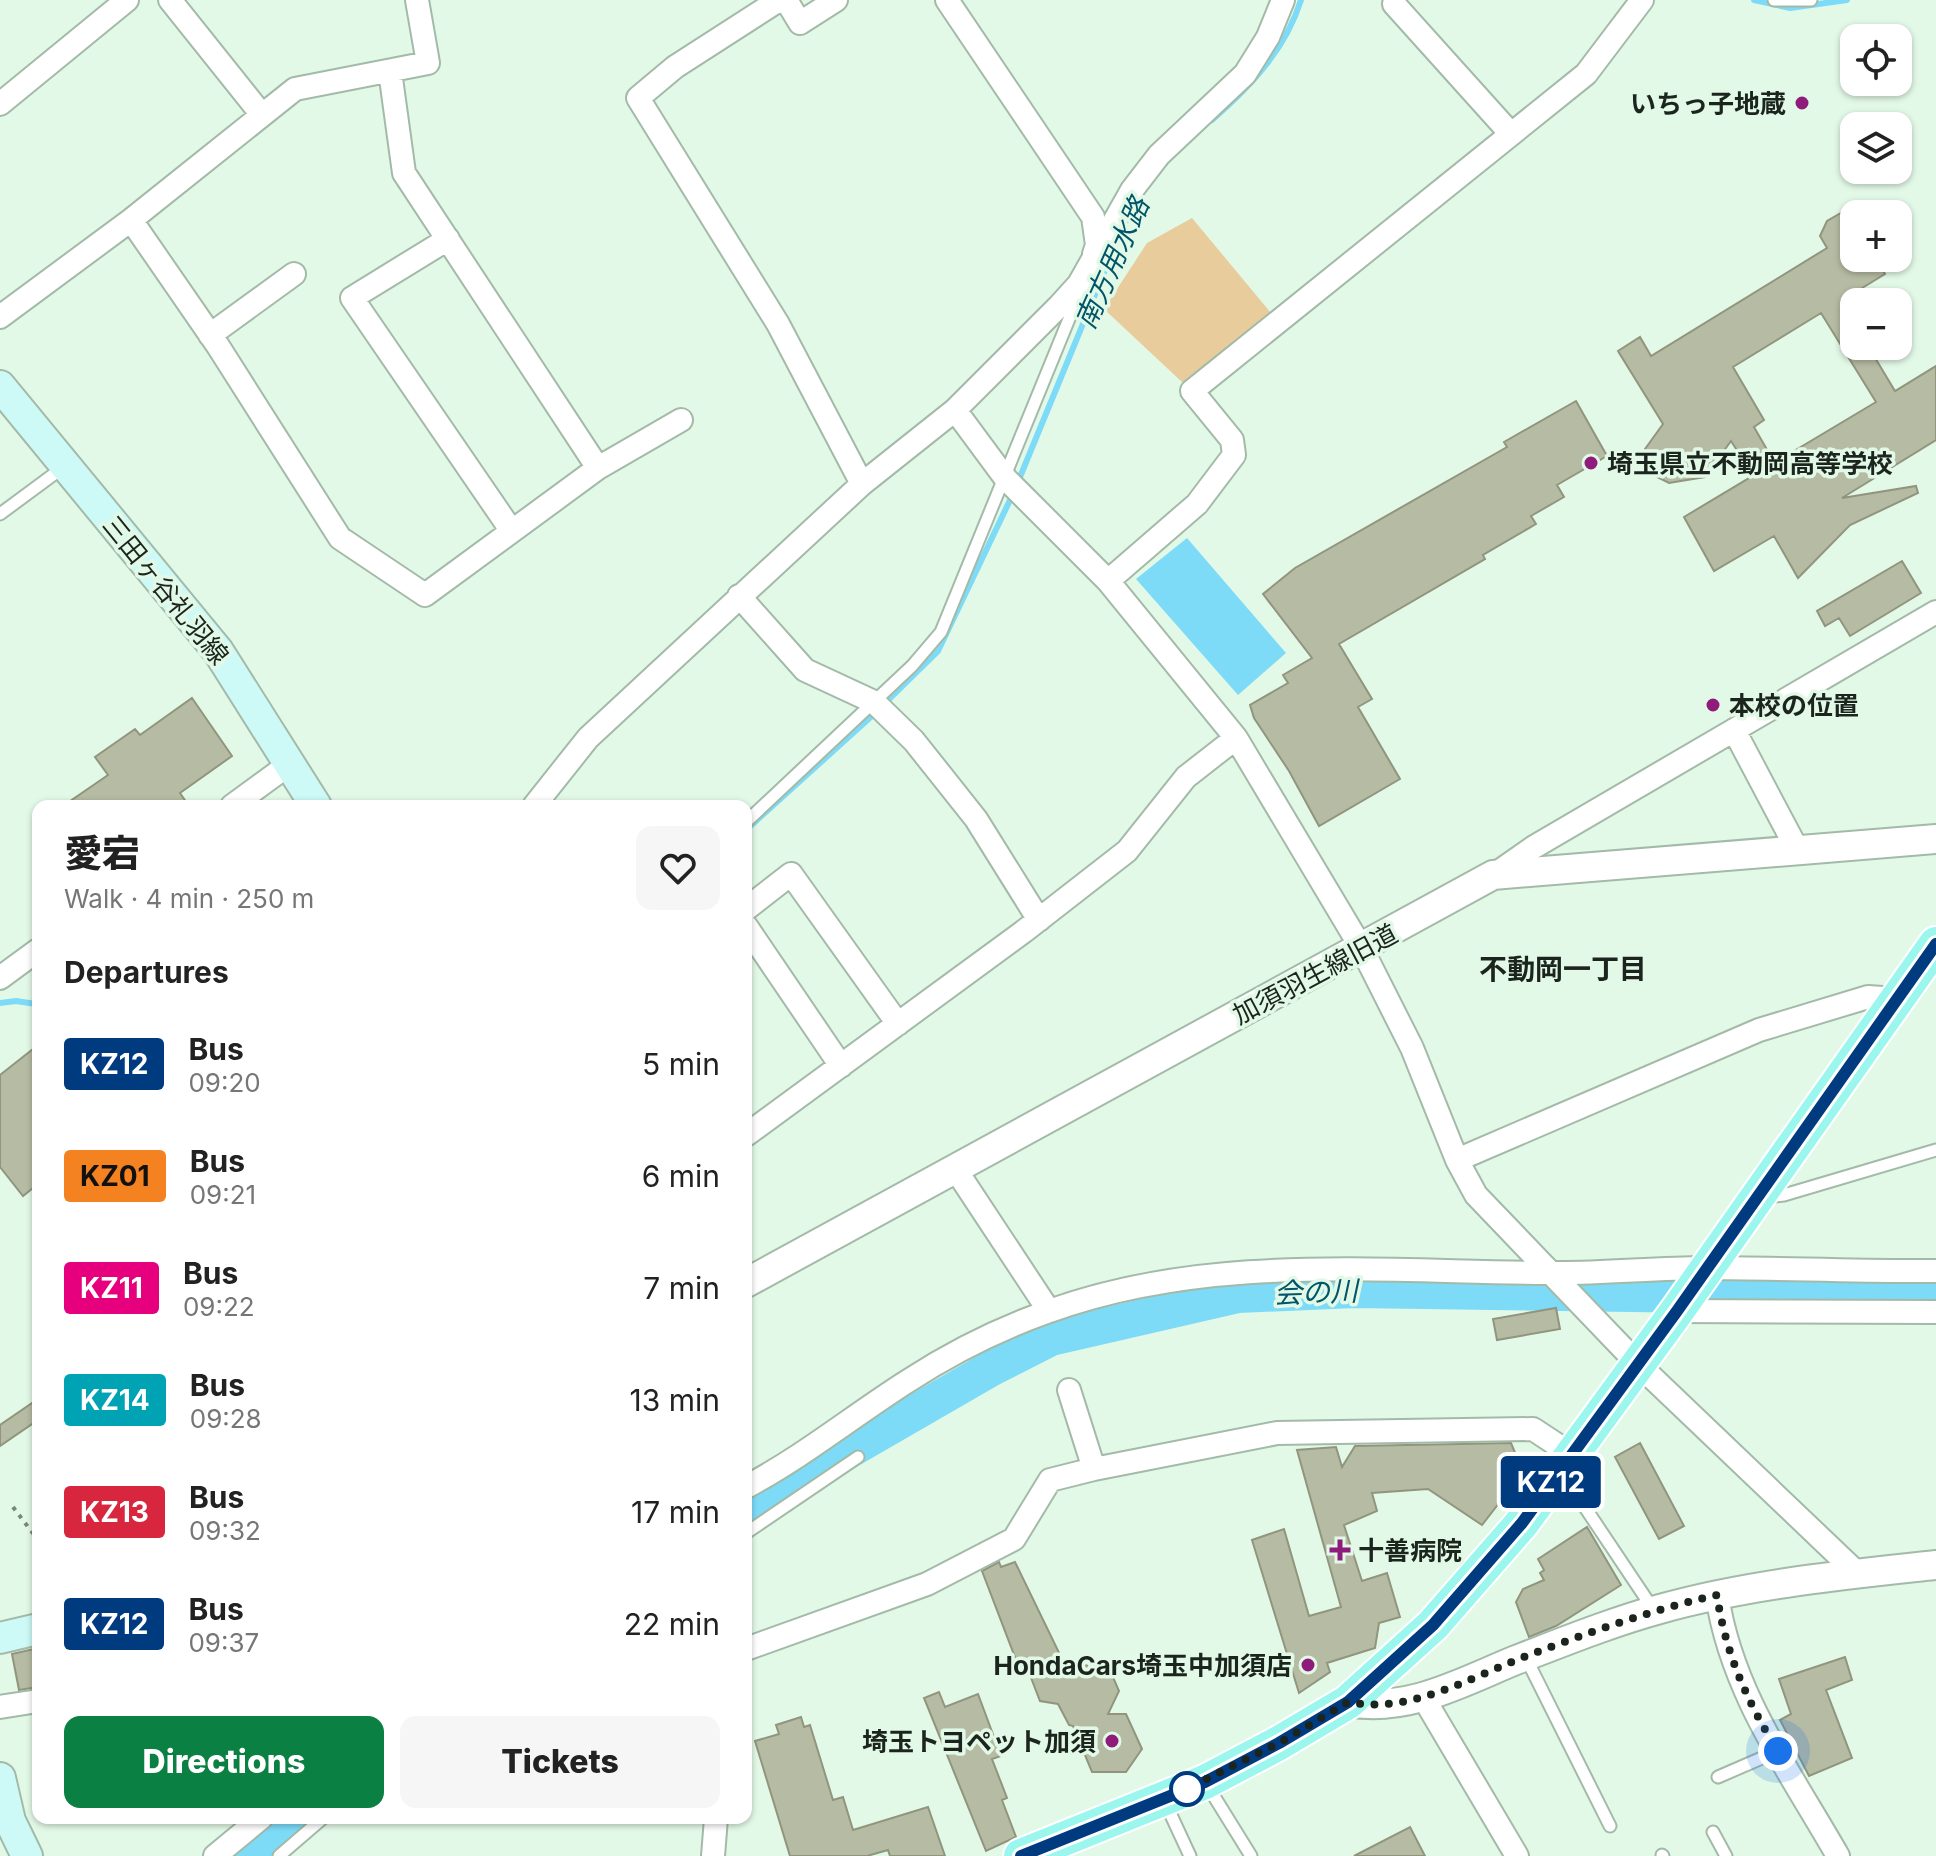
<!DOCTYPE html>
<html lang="en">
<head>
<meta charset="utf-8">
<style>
	:root { --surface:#fff; --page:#f6f6f6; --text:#222; --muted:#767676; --accent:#0b8043 }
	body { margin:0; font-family:Inter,"Noto Sans JP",sans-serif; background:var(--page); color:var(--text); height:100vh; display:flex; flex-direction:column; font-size:30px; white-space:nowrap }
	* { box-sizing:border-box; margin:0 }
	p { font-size:26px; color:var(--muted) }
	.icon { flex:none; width:44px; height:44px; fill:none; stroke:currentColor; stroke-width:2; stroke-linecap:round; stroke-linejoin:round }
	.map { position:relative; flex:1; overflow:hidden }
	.drawer { position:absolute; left:32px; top:800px; width:720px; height:1024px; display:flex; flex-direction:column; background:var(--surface); border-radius:16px; box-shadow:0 2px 6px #0004 }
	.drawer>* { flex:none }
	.badge { padding:0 16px; border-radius:6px; font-size:28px; line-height:52px }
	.controls { position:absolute; left:1840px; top:24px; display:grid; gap:16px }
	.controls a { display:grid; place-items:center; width:72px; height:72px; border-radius:16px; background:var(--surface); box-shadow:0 2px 6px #0004; font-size:40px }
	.you { position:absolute; width:40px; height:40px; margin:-20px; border:6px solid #fff; border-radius:50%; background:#1a73e8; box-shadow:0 0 0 12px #1a73e833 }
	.map>.badge { position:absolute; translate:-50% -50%; box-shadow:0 0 0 4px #fff }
	h2 { padding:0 32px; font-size:30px; line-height:72px }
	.round { display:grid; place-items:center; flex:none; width:84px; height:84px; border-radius:16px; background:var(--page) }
	.summary { display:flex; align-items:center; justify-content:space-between; height:136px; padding:0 32px }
	h1 { font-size:38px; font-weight:800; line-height:60px }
	.primary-button { display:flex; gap:16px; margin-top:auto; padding:16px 32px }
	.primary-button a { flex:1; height:92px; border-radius:16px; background:var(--accent); color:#fff; font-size:32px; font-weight:800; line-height:92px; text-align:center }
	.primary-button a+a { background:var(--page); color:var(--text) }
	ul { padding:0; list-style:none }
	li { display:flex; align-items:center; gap:24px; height:112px; padding:0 32px }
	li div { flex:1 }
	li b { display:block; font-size:30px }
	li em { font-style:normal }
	li .badge { min-width:88px; font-weight:700; text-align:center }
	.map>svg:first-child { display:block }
	.pitch { fill:#e9cc9b }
	.water { fill:#7ddbf8 }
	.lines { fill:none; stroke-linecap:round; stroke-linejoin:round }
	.stream { stroke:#7ddbf8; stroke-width:6 }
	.river { stroke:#7ddbf8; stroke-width:36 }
	.building { fill:#b6bba3; stroke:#91957e; stroke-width:2 }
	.service-casing { stroke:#a4baa8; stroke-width:15 }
	.minor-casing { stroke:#a4baa8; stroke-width:26 }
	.tertiary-casing { stroke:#a4baa8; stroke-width:32 }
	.secondary-casing { stroke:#a4baa8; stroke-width:34 }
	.primary-casing { stroke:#fff; stroke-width:38 }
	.path { stroke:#78877b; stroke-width:4; stroke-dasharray:4 6; stroke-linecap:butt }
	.service { stroke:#fff; stroke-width:11 }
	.minor { stroke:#fff; stroke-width:22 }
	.tertiary { stroke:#fff; stroke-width:28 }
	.secondary { stroke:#cdfaf6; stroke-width:30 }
	.primary { stroke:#9bf6ed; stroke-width:34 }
	.line-casing { stroke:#fff; stroke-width:18 }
	.line { stroke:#003b80; stroke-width:12 }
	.walk { stroke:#1b241d; stroke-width:8; stroke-dasharray:0 14.4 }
	.poi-dot { fill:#8f1b7b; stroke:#e3f9e7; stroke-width:3 }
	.stop-dot { fill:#fff; stroke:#003b80; stroke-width:4 }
	.labels { text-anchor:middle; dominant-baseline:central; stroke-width:7; stroke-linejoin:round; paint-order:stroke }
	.poi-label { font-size:26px; font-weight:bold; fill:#1b241d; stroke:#e3f9e7; text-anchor:end }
	.street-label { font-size:26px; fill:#1b241d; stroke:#e3f9e7 }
	.water-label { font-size:28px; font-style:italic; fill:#005569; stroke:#e3f9e7 }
	.neighbourhood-label { font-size:28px; font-weight:bold; fill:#1b241d; stroke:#e3f9e7 }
</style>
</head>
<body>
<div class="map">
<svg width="1936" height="1856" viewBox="0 0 1936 1856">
	<rect width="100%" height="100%" fill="#e3f9e7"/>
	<path class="pitch" d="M1192,218L1271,313L1183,383L1104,309L1147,243Z"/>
	<path class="water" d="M1187,538L1286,653L1238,695L1136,579Z"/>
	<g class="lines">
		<path class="stream" d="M1754,0L1790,8L1847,0
			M1212,120C1251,86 1285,50 1301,0
			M1020,477L1122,229
			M885,703L938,651L1011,498
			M746,830L874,714
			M0,1003L16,1001L36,1004"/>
		<path class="river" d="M746,1510L992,1368L1051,1338L1238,1295L1354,1290L1702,1295L1936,1292
			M250,1856L295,1818"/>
	</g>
	<path class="building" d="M1846,210L1854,223V258H1875L1885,274L1841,301L1854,322V346H1868L1895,391L1936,366V440L1842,498L1916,486L1918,493L1850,525L1798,578L1774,536L1714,571L1684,517L1876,402L1821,313L1733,367L1764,420L1754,427L1773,460L1747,466L1731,441L1705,477L1669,483L1655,476L1646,464L1645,449L1663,424L1618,351L1640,337L1651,356L1827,248L1820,236L1827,221Z
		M1576,401L1607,456L1557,485L1564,497L1531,516L1536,524L1483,555L1485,559L1339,644L1372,699L1358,707L1400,779L1319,826L1289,771L1254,718L1250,705L1288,683L1283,675L1312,658L1263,594L1295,568L1507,447L1504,442Z
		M1902,561L1921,593L1850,636L1839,618L1825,626L1817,611Z
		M192,698L232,756L180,793L189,806H63L108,775L95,757L135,729L140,735Z
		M38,1045V1184L23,1196L0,1167V1075Z
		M1556,1308L1560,1329L1497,1340L1493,1319Z
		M38,1399V1420L0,1446V1425Z
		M1511,1443L1523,1472L1482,1525L1428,1489L1372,1493L1377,1511L1344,1525L1362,1581L1387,1573L1400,1617L1379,1623L1375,1648L1327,1663L1330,1672L1299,1693L1252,1540L1284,1529L1309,1616L1341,1607L1297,1450L1336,1447L1342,1467L1355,1446Z
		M1640,1443L1684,1526L1659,1539L1615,1457Z
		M1587,1527L1621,1585L1556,1626L1529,1637L1516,1602L1523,1589L1544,1580L1540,1573L1544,1570L1538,1559Z
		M999,1562L1001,1567L1015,1562L1064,1663L1109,1668L1119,1691L1108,1714H1126L1142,1749L1126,1772H1092L1073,1726L1069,1725L1058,1704L1040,1701L1028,1670L1021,1673L982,1571Z
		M38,1648V1687L19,1690L12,1654Z
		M1845,1657L1852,1680L1826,1690L1852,1758L1809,1776L1780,1720L1791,1714L1779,1679Z
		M939,1692L945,1707L978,1694L1001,1756L992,1759L1007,1798L1002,1800L1016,1837L986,1851L924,1698Z
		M801,1717L804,1727L810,1725L833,1800L843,1797L853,1830L928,1807L945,1856H890L888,1850L867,1856H790L755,1741L779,1734L776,1725Z
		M1410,1827L1425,1856H1354Z"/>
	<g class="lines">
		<defs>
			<path id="service" d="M1774,0H1811
				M0,514L65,466
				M746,822L912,666L941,632L1080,292
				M1764,1197L1784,1195L1936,1150
				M1562,1473L1653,1609
				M746,1533L858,1457
				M1526,1658L1610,1826
				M1718,1777L1778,1751
				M1207,1785L1251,1856
				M1165,1802L1190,1856
				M1713,1832L1726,1856
				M1662,1855L1663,1856
				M279,1856L323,1818"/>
			<path id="minor" d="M170,0L262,115
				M779,0L675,67L638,98L778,324L862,484
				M786,0L800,23L836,0
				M947,0L1093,217L1097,245L1094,254
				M1394,4L1511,134
				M390,71L404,173L598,468
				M0,104L127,0
				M131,220L218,346L340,538L425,595L598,468L681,420
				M448,239L352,298L511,530
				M0,317L131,220L295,89L428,63L417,0
				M210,335L294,274
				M955,410L1006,479L1108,581L1236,738L1362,949L1412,1048L1457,1160L1476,1195L1638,1364L1857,1573
				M1108,581L1197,504L1234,455L1232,440L1192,391L1586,74L1642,0
				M739,596L805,670L874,702L914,741L976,819L1039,920
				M1734,730L1798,851
				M232,806L288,765
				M534,806L588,738L862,484L955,410L1060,305L1079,284L1132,190L1159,155L1245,74L1268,37L1283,0
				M1494,875L1534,847L1936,612
				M746,909L791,874L898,1024
				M746,926L841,1066
				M0,978L38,950
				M746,1135L1023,932L1127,851L1186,777L1236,738
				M1457,1160L1759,1030L1868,997L1897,999
				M954,1167L1049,1311
				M1677,1311L1936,1312
				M1094,1469L1277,1433L1533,1429L1571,1454
				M746,1487C804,1456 853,1416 908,1381C951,1353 999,1329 1047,1312C1207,1253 1382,1272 1549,1273C1601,1274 1653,1268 1705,1268C1782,1268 1859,1272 1936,1271
				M1717,1595C1731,1692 1790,1772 1838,1856
				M746,1649L927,1584L1014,1539L1050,1480L1094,1469L1069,1390
				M1423,1697L1517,1856
				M0,1707L38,1701
				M215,1856L261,1818
				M713,1856L716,1818"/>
			<path id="tertiary" d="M746,1283L1493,875L1936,839
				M1348,1702C1408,1713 1462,1682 1516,1660C1563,1642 1612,1622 1660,1609C1749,1584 1844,1575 1936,1565"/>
			<path id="secondary" d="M0,386L218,651L316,806
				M0,1638L38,1629
				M0,1778L10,1821L27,1856"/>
			<path id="primary" d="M1021,1856L1205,1782L1279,1743L1348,1702L1433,1625L1522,1523L1677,1311L1936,944"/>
		</defs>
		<use href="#service" class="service-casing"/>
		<use href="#minor" class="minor-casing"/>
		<use href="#tertiary" class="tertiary-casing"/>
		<use href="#secondary" class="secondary-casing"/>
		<use href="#primary" class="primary-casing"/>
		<path class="path" d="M13,1507L38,1540"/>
		<use href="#service" class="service"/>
		<use href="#minor" class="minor"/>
		<use href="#tertiary" class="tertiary"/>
		<use href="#secondary" class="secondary"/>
		<use href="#primary" class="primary"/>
	</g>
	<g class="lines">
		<defs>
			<path id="line" d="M1021,1856L1205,1782L1279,1743L1348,1702L1433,1625L1522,1523L1677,1311L1936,944"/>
		</defs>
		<use href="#line" class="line-casing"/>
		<use href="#line" class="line"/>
		<path class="walk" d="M1187,1789L1184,1790L1279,1743L1348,1702C1410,1714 1467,1679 1524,1657C1587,1633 1651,1610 1717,1595C1725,1652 1747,1702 1778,1751"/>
	</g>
	<g class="poi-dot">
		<circle cx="1802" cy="103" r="8"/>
		<circle cx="1591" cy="463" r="8"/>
		<circle cx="1713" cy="705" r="8"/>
		<path d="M1336 1538h8v8h8v8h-8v8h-8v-8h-8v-8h8z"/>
		<circle cx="1308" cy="1665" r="8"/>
		<circle cx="1112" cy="1741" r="8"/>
	</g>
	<circle class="stop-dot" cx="1187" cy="1789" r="16"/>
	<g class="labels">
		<g class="poi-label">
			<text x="1786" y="103">いちっ子地蔵</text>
			<text x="1607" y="463" text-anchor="start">埼玉県立不動岡高等学校</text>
			<text x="1729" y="705" text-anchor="start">本校の位置</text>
			<text x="1358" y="1550" text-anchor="start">十善病院</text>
			<text x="1292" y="1665">HondaCars埼玉中加須店</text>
			<text x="1096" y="1741">埼玉トヨペット加須</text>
		</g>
		<g class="street-label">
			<text transform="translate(166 590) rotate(51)">三田ヶ谷礼羽線</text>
			<text transform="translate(1315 974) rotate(-28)">加須羽生線旧道</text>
		</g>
		<g class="water-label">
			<text transform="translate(1112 263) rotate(-66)">南方用水路</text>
			<text transform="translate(1316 1292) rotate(-2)">会の川</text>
		</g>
		<g class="neighbourhood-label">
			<text x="1563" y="969">不動岡一丁目</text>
		</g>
	</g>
</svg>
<div class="controls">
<a><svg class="icon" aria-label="locate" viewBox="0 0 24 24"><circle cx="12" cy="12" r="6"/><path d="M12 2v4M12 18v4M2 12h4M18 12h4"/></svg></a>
<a><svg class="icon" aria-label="layers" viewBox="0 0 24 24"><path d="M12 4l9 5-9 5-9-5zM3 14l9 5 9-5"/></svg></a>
<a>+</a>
<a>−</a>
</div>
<div class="you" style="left:1778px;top:1751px"></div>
<b class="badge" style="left:1551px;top:1482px;background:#003b80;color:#fff">KZ12</b>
<section class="drawer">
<div class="summary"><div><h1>愛宕</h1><p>Walk · 4 min · 250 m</p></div><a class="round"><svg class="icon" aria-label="heart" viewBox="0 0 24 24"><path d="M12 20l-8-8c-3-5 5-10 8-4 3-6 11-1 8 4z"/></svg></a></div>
<h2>Departures</h2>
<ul>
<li><span class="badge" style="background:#003b80;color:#fff">KZ12</span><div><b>Bus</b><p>09:20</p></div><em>5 min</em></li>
<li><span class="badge" style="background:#f58220;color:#111">KZ01</span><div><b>Bus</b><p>09:21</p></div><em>6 min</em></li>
<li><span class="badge" style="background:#e6007e;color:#fff">KZ11</span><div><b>Bus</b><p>09:22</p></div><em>7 min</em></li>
<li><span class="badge" style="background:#00a3b4;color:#fff">KZ14</span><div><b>Bus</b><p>09:28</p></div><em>13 min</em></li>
<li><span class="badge" style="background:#d7263d;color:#fff">KZ13</span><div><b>Bus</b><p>09:32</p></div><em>17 min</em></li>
<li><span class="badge" style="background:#003b80;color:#fff">KZ12</span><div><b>Bus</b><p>09:37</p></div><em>22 min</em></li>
</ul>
<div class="primary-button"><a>Directions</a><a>Tickets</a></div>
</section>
</div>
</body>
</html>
